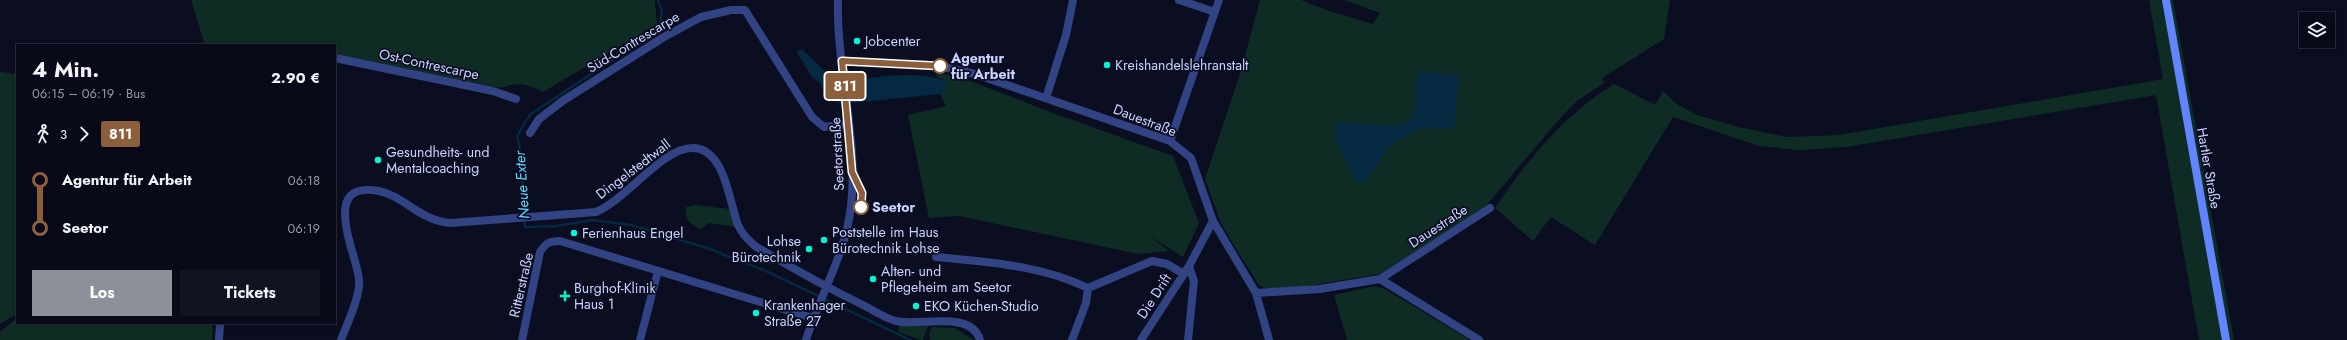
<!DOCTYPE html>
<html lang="de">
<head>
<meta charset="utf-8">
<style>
	:root { --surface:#080a19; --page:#111322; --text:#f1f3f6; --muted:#989aa2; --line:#292b38; --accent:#8c9099 }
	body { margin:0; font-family:Jost,sans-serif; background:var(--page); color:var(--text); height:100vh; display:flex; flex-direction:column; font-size:15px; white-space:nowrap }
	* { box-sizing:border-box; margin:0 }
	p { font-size:13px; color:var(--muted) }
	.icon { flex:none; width:22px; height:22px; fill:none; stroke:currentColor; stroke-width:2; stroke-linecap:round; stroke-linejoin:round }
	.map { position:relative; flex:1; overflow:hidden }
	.drawer { position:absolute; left:16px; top:44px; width:320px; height:280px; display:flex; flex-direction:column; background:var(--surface); border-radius:0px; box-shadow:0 2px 6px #0003,0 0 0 1px var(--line) }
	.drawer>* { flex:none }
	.badge { padding:0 8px; border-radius:3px; font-size:14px; line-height:26px }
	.buttons { position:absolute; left:2299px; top:12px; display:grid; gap:8px }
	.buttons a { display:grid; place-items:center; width:36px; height:36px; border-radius:0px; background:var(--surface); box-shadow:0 2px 6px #0003,0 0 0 1px var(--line); font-size:20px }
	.map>.badge { position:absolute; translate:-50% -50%; box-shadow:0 0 0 2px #fff }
	.legs { display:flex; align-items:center; gap:6px; height:44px; padding:0 16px; font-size:13px }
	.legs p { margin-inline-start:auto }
	.headline { display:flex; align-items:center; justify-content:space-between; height:68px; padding:0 16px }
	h1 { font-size:22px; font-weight:700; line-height:30px }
	.primary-button { display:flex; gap:8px; margin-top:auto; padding:8px 16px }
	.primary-button a { flex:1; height:46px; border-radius:0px; background:var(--accent); color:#fff; font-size:16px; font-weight:700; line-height:46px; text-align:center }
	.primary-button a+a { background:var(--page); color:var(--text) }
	ul { padding:0 16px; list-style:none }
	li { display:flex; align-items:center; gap:14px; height:48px; font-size:15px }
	li i { display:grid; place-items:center; width:6px; height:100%; margin:0 5px; background:currentColor }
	li i::after { content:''; width:10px; height:10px; margin:-5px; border:3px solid; border-radius:50%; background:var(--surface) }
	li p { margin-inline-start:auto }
	li:first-child i { background:linear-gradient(#0000 50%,currentColor 0) }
	li:last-child i { background:linear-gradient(currentColor 50%,#0000 0) }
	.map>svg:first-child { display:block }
	.green { fill:#0e2c24 }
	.water { fill:#052941 }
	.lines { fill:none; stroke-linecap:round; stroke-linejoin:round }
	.stream { stroke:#052941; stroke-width:2.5 }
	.minor { stroke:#324384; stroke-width:8 }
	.secondary { stroke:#6384ff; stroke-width:8 }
	.line-1-casing { stroke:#fff; stroke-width:9 }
	.line-1 { stroke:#8b5e3c; stroke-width:6 }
	.poi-dot { fill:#00f7d5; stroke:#0b0d21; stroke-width:1.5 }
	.stop-1-dot { fill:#fff; stroke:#8b5e3c; stroke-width:2 }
	.labels { text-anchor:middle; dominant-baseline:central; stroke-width:3.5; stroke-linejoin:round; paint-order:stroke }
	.poi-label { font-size:14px; fill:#ccd2ff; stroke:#0b0d21; text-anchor:start }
	.street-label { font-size:14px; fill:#ccd2ff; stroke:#0b0d21 }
	.stop-label { font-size:14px; font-weight:bold; fill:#ccd2ff; stroke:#0b0d21; text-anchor:start }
	.water-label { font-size:15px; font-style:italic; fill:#5adaff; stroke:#0b0d21 }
</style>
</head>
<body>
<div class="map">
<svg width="2347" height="340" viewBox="0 0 2347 340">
	<rect width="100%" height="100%" fill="#0b0d21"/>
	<path class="green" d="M191,0H655L657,24L543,92C528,85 517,81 502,88L335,55V45H205Z
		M1260,0H1301L1326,10L1373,24L1380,13L1344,0H1670L1664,39L1602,78L1604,83L1577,101L1562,116L1485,207L1380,274L1307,286L1267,289L1259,285L1233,244L1220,221L1205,179L1241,71Z
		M2149,0H2173L2234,340H2199L2156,95L1846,147L1799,150L1759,146L1673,117L1595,245L1551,217L1533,241L1495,208C1526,161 1565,114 1614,84L1655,105L1663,91L1678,105L1697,115L1739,127L1786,137L1839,135L2163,79Z
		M0,72L17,74V314L0,324Z
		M937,74L955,75L1053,113L1173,156L1199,223L1183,257L1150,236L1169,251L1138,254L959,216L929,218L908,115L946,106L940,94L945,91L944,80L936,77Z
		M695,205L730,209L736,227L709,223L700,229C689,223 684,220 686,207Z
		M1375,286L1385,289L1470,340H1347L1334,295Z
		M17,318V323H213L212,340H0V332Z
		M900,324L928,326L923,340H921L898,332Z
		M932,327L955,328L974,340H930L929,334Z"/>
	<path class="water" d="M802,49L825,71L833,83C872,79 905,69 944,80L947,84L945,92L940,94L842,104L827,99L820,83L812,77L796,51Z
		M1418,72L1459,75L1454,129L1419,128L1385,150L1377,166L1361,184L1355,181L1334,135L1337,122L1398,126L1413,118Z"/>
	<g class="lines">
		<path class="stream" d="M658,0L662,11L659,28L646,41L609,62L531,114L525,122L517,137C526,165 521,198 525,227L556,226L593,220L631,225L707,248L768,272L910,340"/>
		<path class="minor" d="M1179,0L1215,12
			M335,58L493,91L516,99
			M842,61L940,66L975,74L1170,141L1191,158L1213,221L1256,293L1320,289L1380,279L1479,340
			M1046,98L1066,35L1073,0
			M530,133L539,119L564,100L664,37L701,17L731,10H745L812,117L824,127L848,124
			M1170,141L1219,0
			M936,257C987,262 1041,265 1088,288
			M1380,279L1490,208
			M1088,288L1152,261L1167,264L1184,274
			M1256,293L1269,340
			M219,340L220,323
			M341,340C347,324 361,295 359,279C356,252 319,180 379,191C404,196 419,220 450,223L596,212C627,199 664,146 694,148C725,150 729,201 738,225C742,234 748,240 755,246C790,267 826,287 863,305C873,310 884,318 896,321C918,327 971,309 980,340
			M522,340L540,252C546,243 549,241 560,241L813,318
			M640,340L658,271
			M806,340C820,295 846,253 851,206C859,138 836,68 838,0
			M1072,340L1086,303L1088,288
			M1141,340L1189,266L1213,221
			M1188,340L1194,281L1189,266"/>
		<path class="secondary" d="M2166,0L2226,340"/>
	</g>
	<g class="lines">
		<defs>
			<path id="line-1" d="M861,207L862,193L852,172L842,61L940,66"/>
		</defs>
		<use href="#line-1" class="line-1-casing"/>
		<use href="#line-1" class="line-1"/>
	</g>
	<g class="poi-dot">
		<circle cx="857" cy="41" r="4"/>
		<circle cx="1107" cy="65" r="4"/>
		<circle cx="378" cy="160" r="4"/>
		<circle cx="574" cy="233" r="4"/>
		<circle cx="824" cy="240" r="4"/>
		<circle cx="809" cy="249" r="4"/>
		<circle cx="873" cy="279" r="4"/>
		<path d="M563 290h4v4h4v4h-4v4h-4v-4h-4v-4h4z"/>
		<circle cx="916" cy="306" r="4"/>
		<circle cx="756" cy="313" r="4"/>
	</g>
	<g class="stop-1-dot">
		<circle cx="940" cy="66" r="7"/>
		<circle cx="861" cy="207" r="7"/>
	</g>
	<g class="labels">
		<g class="poi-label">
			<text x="865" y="41">Jobcenter</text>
			<text x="1115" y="65">Kreishandelslehranstalt</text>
			<text x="386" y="152">Gesundheits- und<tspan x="386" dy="16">Mentalcoaching</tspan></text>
			<text x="832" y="232">Poststelle im Haus<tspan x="832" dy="16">Bürotechnik Lohse</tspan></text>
			<text x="582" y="233">Ferienhaus Engel</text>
			<text x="801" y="241" text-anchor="end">Lohse<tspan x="801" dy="16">Bürotechnik</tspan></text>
			<text x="881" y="271">Alten- und<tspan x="881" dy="16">Pflegeheim am Seetor</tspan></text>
			<text x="574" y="288">Burghof-Klinik<tspan x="574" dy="16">Haus 1</tspan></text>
			<text x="764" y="305">Krankenhager<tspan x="764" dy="16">Straße 27</tspan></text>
			<text x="924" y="306">EKO Küchen-Studio</text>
		</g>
		<g class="street-label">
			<text transform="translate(633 42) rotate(-31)">Süd-Contrescarpe</text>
			<text transform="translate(429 64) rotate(12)">Ost-Contrescarpe</text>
			<text transform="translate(1145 120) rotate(21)">Dauestraße</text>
			<text transform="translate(837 154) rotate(-93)">Seetorstraße</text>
			<text transform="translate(2209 168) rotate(80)">Hartler Straße</text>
			<text transform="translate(633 169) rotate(-37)">Dingelstedtwall</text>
			<text transform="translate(1438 226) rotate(-33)">Dauestraße</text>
			<text transform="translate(521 285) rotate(-77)">Ritterstraße</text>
			<text transform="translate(1154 296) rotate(-57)">Die Drift</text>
		</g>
		<g class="stop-label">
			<text x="951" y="58">Agentur<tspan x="951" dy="16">für Arbeit</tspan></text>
			<text x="872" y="207">Seetor</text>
		</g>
		<g class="water-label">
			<text transform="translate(522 185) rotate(-94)">Neue Exter</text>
		</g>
	</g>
</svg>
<div class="buttons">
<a><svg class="icon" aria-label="layers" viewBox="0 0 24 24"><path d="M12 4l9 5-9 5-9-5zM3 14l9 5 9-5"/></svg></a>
</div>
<b class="badge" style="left:845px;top:86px;background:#8b5e3c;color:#fff">811</b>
<section class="drawer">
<div class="headline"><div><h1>4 Min.</h1><p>06:15 – 06:19 · Bus</p></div><b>2.90 €</b></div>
<div class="legs"><svg class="icon" aria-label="walk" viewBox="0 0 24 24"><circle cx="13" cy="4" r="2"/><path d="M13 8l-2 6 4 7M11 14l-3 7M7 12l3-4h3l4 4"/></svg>3<svg class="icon" aria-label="forward" viewBox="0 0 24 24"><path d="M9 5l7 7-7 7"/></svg><b class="badge" style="background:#8b5e3c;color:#fff">811</b></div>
<ul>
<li><i style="color:#8b5e3c"></i><b>Agentur für Arbeit</b><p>06:18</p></li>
<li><i style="color:#8b5e3c"></i><b>Seetor</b><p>06:19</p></li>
</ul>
<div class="primary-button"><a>Los</a><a>Tickets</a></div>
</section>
</div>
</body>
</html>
